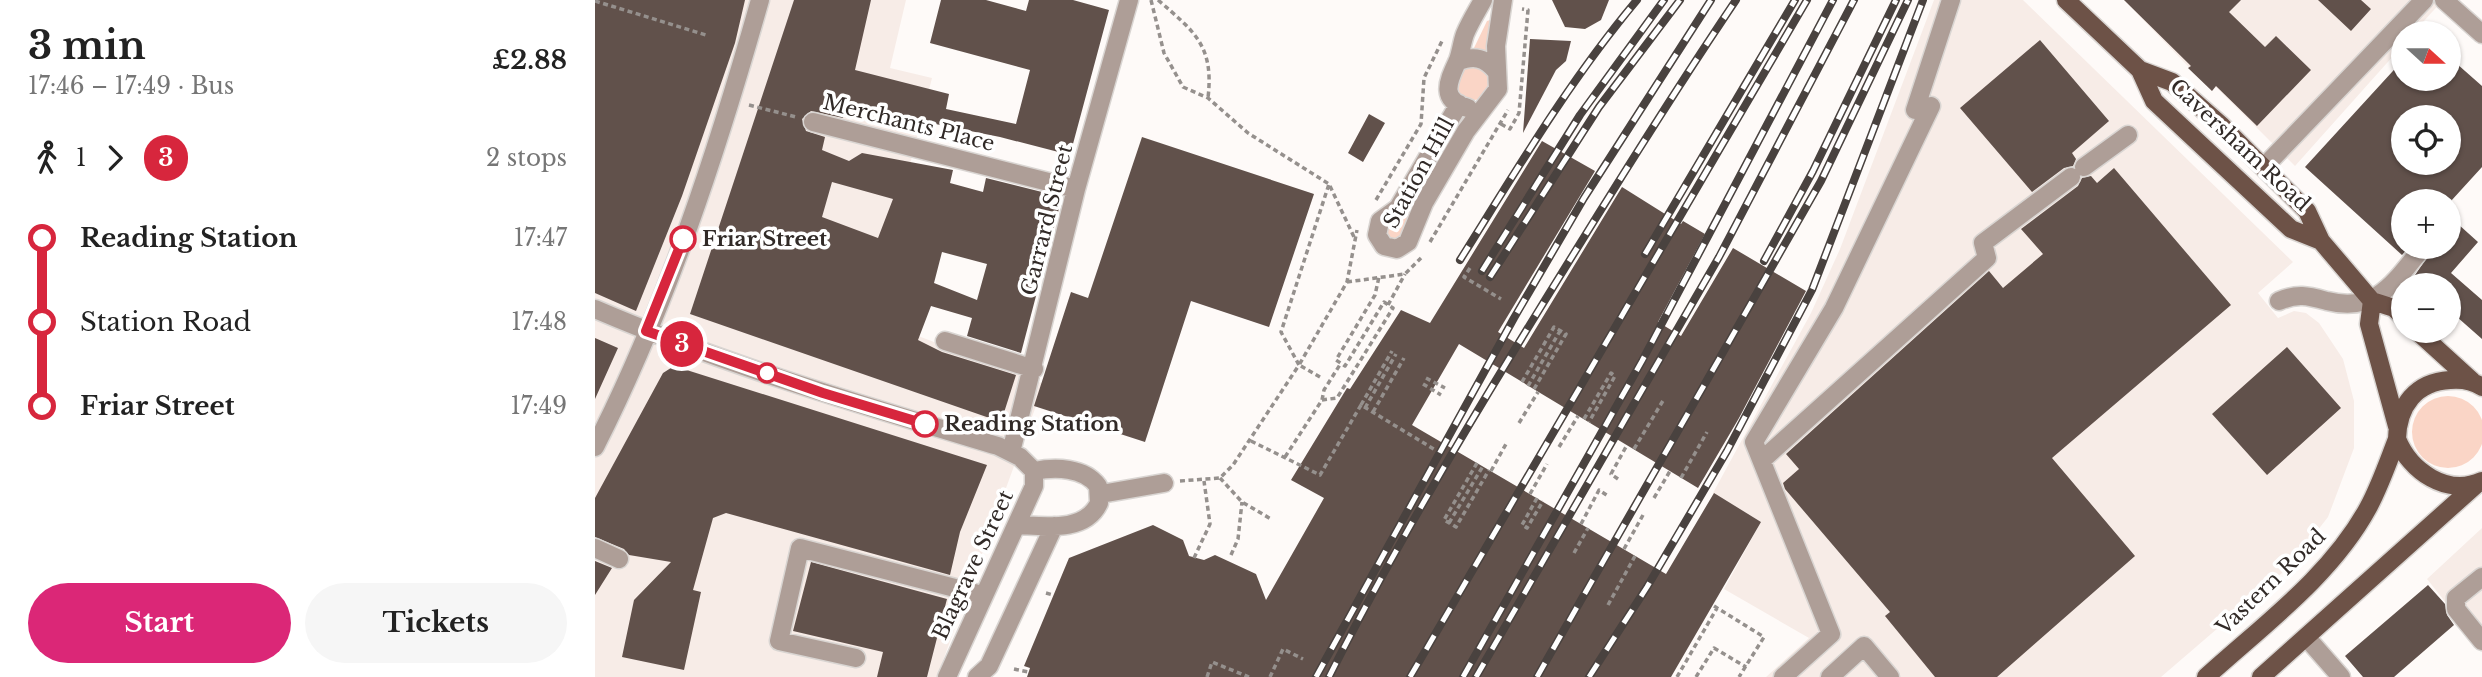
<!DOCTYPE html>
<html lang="en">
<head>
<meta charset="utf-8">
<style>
	:root { --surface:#fff; --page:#f6f6f6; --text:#222; --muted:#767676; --accent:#db2777 }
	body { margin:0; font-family:"Libre Baskerville",serif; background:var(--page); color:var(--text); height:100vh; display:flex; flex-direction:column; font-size:26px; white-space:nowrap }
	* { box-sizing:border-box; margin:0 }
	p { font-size:23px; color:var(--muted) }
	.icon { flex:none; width:38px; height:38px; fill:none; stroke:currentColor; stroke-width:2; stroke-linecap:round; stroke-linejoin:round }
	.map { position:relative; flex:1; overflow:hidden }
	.panel { display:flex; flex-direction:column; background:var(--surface); width:595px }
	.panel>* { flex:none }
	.badge { padding:0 14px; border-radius:23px; font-size:24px; line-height:46px }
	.needle { width:46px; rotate:111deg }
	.fabs { position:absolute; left:1796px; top:21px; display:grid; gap:14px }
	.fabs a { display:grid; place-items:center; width:70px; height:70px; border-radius:50%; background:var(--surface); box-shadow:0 2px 5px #0004; font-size:35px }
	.map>.badge { position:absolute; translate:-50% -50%; box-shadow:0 0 0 4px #fff }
	.legs { display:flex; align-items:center; gap:10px; height:77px; padding:0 28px; font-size:23px }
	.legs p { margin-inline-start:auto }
	.headline { display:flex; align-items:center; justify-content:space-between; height:119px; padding:0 28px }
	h1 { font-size:38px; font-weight:700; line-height:52px }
	.button { display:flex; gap:14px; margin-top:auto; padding:14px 28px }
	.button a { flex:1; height:80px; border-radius:42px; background:var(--accent); color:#fff; font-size:28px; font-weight:700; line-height:80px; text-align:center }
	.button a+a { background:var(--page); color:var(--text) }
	ul { padding:0 28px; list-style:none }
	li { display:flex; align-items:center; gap:24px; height:84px; font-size:26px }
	li i { display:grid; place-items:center; width:10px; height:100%; margin:0 9px; background:currentColor }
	li i::after { content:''; width:18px; height:18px; margin:-9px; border:5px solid; border-radius:50%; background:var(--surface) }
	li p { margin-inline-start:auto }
	li:first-child i { background:linear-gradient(#0000 50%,currentColor 0) }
	li:last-child i { background:linear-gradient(currentColor 50%,#0000 0) }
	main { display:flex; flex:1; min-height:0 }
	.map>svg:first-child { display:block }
	.built { fill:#f7ece7 }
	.green { fill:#fad5c6 }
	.building { fill:#61514b; fill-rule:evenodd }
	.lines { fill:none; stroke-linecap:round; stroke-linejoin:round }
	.minor-casing { stroke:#d9d5d2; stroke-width:21 }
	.major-casing { stroke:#d9d5d2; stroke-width:21 }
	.path { stroke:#95908d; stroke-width:3.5; stroke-dasharray:5 3.5; stroke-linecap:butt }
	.minor { stroke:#ae9e97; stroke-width:18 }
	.major { stroke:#6d5247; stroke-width:18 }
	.rail-casing { stroke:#49423f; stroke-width:8 }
	.rail { stroke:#fff; stroke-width:5; stroke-dasharray:16; stroke-linecap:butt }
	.line-1-casing { stroke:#fff; stroke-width:16 }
	.line-1 { stroke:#d7263d; stroke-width:10 }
	.stop-1-dot { fill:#fff; stroke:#d7263d; stroke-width:3.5 }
	.labels { text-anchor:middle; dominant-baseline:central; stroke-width:7; stroke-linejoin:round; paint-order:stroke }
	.street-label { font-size:21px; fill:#312a27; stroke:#fff }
	.stop-label { font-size:21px; font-weight:bold; fill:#312a27; stroke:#fff; text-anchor:start }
</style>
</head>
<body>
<main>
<section class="panel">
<div class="headline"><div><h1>3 min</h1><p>17:46 – 17:49 · Bus</p></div><b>£2.88</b></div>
<div class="legs"><svg class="icon" aria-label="walk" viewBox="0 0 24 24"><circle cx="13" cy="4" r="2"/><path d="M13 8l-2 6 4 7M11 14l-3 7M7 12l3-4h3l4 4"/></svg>1<svg class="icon" aria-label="forward" viewBox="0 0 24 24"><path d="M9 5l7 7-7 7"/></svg><b class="badge" style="background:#d7263d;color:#fff">3</b><p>2 stops</p></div>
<ul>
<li><i style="color:#d7263d"></i><b>Reading Station</b><p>17:47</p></li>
<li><i style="color:#d7263d"></i><span>Station Road</span><p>17:48</p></li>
<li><i style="color:#d7263d"></i><b>Friar Street</b><p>17:49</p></li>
</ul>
<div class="button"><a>Start</a><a>Tickets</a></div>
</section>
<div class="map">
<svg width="1887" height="677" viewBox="0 0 1887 677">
	<rect width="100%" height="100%" fill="#fefaf8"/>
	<path class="built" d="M0,0H311L295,68L337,78L276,318L449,384L342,677H0Z
		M1339,0H1428L1698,262L1663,293L1683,318L1699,311L1711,313L1724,323L1748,359L1759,401V448L1733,517L1694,567L1566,677H1171L1214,638L1129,589L1166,522L1118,493L1216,313L1245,249Z
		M1529,0H1848L1818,33H1808V45L1700,166L1621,87L1617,91Z
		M1887,528V648L1832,579Z"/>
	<path class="green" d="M895,20L893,54L878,50L892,21Z
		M861 83a17 17 0 1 1 34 0a17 17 0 1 1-34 0Z
		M861,122L866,125L808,235L801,241L792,238L791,229Z
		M1817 432a36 36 0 1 1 72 0a36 36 0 1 1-72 0Z"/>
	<path class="building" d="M0,0H150L140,43L87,196L41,311L0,293Z
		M199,0H276L260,70L354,94L351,109L421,124L435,70L335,43L346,0H391L431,11L434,0H478L514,10L475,155L405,137L251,106L248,118L216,111L207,119L211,131L230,137L227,150L254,161L267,153L358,170L355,183L388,192L391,178L467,197L426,353L372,336L377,318L336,306L323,340L347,352L421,375L406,422L95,314ZM237,182L298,199L283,238L227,217ZM347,252L392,264L382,300L339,283Z
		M957,0H1014L1006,20L990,29L970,27Z
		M1529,0H1646L1634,12L1670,47L1681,36L1716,70L1662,126L1621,86L1617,91L1593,68L1596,66Z
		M1723,0H1766L1776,9L1756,31Z
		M935,39L976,41L971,61L961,70L928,133Z
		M1445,40L1514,121L1477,153L1481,159L1478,166L1469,168L1437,192L1365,108Z
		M1853,56L1887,86V167L1856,201H1808V247H1814L1807,255L1710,167L1808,60V79H1853ZM1808,117H1853V163H1808Z
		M774,114L790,123L768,162L753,153Z
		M547,137L719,194L674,327L596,301L550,442L439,406L476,292L493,298Z
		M947,141L1000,171L903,332L929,348L1027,187L1086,224L1088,221L1110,234L1063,322L1086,336L1138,248L1211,291L1144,418L1103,488L864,344L817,425L1071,574L1119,493L1166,522L1076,677H432L435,668L429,666L474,558L558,525L588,540L594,556L609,560L620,555L661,574L671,600L729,498L696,480L752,388L755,389L806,310L835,323Z
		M1519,168L1636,305L1457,458L1540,556L1402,677H1340L1290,616L1295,612L1190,489L1188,483L1204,469L1191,454L1394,271L1408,288L1448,254L1426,229L1483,186L1487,178L1496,176L1502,183Z
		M1853,215L1883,242L1856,273L1887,300V339L1853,309V285H1826L1818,278L1839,247H1853Z
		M0,338L23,348L0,399Z
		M1692,347L1746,408L1672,475L1617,414Z
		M79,366L392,465L365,532L355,575L131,513L118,518L98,590L106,592L89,670L27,657L39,600L76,562L34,555L29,549L0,537V498L68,373Z
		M0,561L17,568L0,595Z
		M216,562L352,599L332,677H282L288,652L198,631Z
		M1833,585L1850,604L1852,615L1859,625L1799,677H1768L1750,656Z"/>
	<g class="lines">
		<defs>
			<path id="minor" d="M1849,0L1887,34
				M862,62C878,55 890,57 901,71
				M864,104L803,208L785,221L782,235L789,246L802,249L813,242L829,203L871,131L903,89L901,46L908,0
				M873,108C842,100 855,78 863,60C866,52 867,42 870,34C875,22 882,11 888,0
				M1320,110L1356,0
				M218,122L481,189
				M1489,167L1533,135
				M1669,167L1829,0
				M1684,301C1703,293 1713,296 1732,301C1782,314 1800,281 1828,247
				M0,309C130,365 267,405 403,446L425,457L439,471
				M350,341L439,369
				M0,447C72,305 122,152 165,0
				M416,452L481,189L534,0
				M1167,460L1392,258L1388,243L1476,177
				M506,494L569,483
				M422,525C449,526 490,533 504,503L503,486C489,467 460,467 439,471
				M0,548L24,559
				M1887,577L1861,598V609L1887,641
				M1712,638L1746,677
				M261,658L184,641L205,548L387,595
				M352,677L439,486V471
				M382,677L394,666L459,526
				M1188,677L1236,634L1159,442L1239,308L1336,106
				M1235,677L1269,646L1295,677"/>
			<path id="major" d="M1471,0L1545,70L1559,101L1696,229L1726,241
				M1545,70L1577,82L1627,126L1712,211L1726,241L1777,301L1799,308L1808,317
				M1777,301L1774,324L1802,426
				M1822,331L1877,381
				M1887,387C1877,380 1867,379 1855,380C1821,382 1803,405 1802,439C1815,471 1852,497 1887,481
				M1611,677C1667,626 1736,576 1773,508C1785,486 1793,462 1802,439
				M1666,677L1883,483"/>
		</defs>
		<use href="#minor" class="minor-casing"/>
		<use href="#major" class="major-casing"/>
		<path class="path" d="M556,0L569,53L588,87L613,98L653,133L734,184L759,237
			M563,0C600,32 619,46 613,98
			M0,1L111,35
			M154,105L201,117
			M906,124L915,129L924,113L933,10L927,9
			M781,200L826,124L829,78L848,39
			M835,242L913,110
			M875,268L869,277L906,299
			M752,282L810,274L826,258
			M793,305L810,274
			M725,377L704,365L752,282L762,230
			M831,378L850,388
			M927,382L959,327L971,334L939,389
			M828,384L846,395
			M933,386L965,331
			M727,400L742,398L798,308L789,302L750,366L741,360L780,295L784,277
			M766,405L797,351
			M770,408L801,354
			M778,412L809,358
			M989,419L1016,373L1020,376L994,422
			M924,423L943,392
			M656,441L725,475L766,405L842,451
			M964,447L983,416
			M1039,449L1069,399
			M690,457L727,400L729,390L746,363
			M882,463L849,520L861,527L894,470
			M896,471L911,444
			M625,478L647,502L676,519
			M1086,478L1112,432
			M1023,479L1016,474L1032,445
			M585,481L625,478L638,465L704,365L686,332L734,184
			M935,494L952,464
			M942,498L927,525L932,528L948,501
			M1059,498L1075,471
			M854,523L888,466
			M986,524L1004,490L1013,496
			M1029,549L1048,515
			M979,553L993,528
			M636,555L643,539L647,502
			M599,558L615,524L609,481
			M451,593L458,595
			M1013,605L1040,556
			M1119,606L1169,637L1144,677
			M419,669L433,672
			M612,677L617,662L654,677
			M675,677L688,649L708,659
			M1082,677L1122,608
			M1101,677L1119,648L1151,667"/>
		<use href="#minor" class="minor"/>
		<use href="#major" class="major"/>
		<defs>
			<path id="rail" d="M1050,254L1200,0
				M865,260C921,171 974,81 1042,0
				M1169,261L1218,171L1301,0
				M887,271L985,115L1069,0
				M895,277L1004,107L1085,0
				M721,677L919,318L989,198L1116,0
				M734,677C796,554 867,435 939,318C1005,211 1071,104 1141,0
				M815,677L1212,0
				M868,677L1047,361L1238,0
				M881,677L1124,257L1259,0
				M942,677L1226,181L1313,0
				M994,677L1052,587L1132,451L1217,290L1328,0"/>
		</defs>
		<use href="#rail" class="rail-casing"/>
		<use href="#rail" class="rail"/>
	</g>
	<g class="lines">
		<defs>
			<path id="line-1" d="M88,239L51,331L228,393L330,424"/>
		</defs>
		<use href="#line-1" class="line-1-casing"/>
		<use href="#line-1" class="line-1"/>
	</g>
	<g class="stop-1-dot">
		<circle cx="88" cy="239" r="12"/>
		<circle cx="172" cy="373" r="9"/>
		<circle cx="330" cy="424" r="12"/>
	</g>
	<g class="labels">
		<g class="street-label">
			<text transform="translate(314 123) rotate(14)">Merchants Place</text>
			<text transform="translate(1645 145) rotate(43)">Caversham Road</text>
			<text transform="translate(824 173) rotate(-61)">Station Hill</text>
			<text transform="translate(452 220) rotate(-76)">Garrard Street</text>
			<text transform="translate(378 565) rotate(-65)">Blagrave Street</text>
			<text transform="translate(1676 582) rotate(-44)">Vastern Road</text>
		</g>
		<g class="stop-label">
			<text x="107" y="239">Friar Street</text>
			<text x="349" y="424">Reading Station</text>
		</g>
	</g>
</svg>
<div class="fabs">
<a><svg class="needle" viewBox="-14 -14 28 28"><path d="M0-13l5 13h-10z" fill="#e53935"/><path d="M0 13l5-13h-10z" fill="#767676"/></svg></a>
<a><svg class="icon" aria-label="locate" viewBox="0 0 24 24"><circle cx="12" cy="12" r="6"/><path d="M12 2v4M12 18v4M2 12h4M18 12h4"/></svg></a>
<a>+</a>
<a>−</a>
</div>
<b class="badge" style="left:87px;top:344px;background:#d7263d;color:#fff">3</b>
</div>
</main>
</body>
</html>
